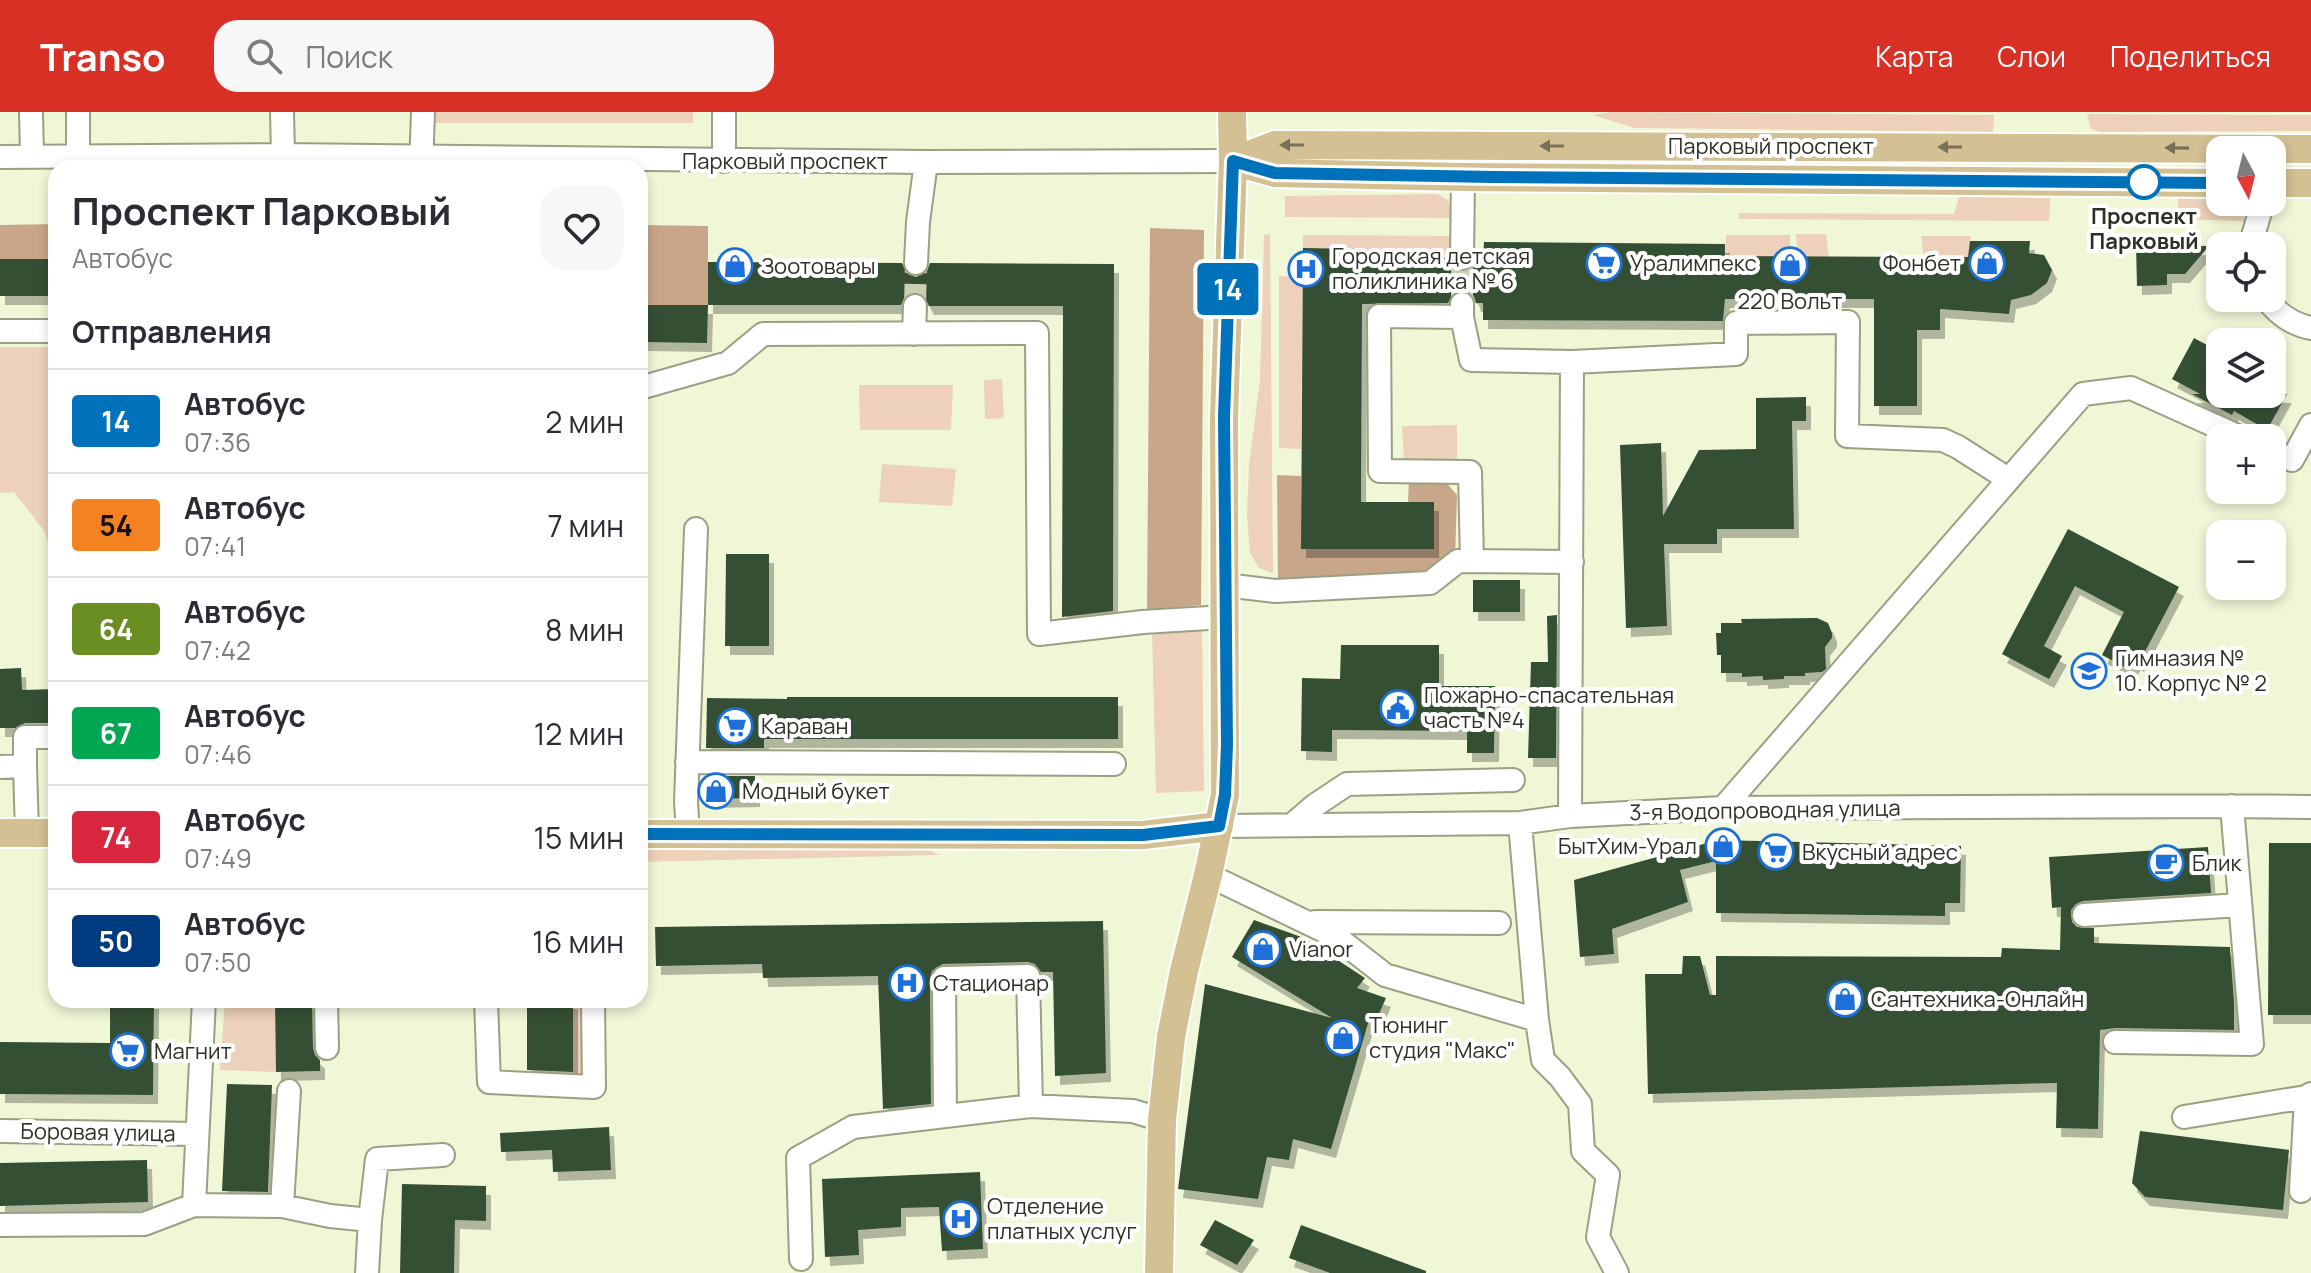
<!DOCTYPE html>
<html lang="ru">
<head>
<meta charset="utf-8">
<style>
	:root { --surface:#fff; --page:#f7f7f7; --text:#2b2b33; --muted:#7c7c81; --line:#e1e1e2; --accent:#d93025 }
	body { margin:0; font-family:Manrope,sans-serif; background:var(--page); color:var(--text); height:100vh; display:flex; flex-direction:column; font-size:30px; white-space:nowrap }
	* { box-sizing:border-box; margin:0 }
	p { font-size:26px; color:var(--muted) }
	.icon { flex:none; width:44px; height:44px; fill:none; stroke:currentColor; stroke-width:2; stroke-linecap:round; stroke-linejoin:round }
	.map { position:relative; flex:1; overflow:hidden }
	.details { position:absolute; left:48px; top:48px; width:600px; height:848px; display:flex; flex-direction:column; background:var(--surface); border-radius:24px; box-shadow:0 4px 12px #0003 }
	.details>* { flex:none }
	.badge { padding:0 16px; border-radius:6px; font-size:28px; line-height:52px }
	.needle { width:52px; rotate:173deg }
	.buttons { position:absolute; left:2206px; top:24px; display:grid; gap:16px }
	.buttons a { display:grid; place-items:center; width:80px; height:80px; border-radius:16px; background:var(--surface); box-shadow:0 4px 12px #0003; font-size:40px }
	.map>.badge { position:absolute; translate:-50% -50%; box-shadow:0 0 0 4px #fff }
	h2 { padding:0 24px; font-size:30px; line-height:72px }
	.round { display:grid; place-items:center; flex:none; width:84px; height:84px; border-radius:24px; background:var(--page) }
	.overview { display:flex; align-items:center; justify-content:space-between; height:136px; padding:0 24px }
	h1 { font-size:38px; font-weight:700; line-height:60px }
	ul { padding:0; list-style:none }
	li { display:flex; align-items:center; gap:24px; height:104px; padding:0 24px; border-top:2px solid var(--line) }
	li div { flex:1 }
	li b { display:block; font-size:30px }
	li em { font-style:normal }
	li .badge { min-width:88px; font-weight:700; text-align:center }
	header { display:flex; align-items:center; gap:48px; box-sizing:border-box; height:112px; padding:0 40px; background:var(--accent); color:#fff }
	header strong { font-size:38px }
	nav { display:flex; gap:44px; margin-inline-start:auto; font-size:28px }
	.search { width:560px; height:72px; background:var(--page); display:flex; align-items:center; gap:20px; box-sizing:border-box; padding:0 28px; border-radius:24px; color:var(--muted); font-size:30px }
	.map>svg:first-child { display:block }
	.green { fill:#edd1ba }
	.forest { fill:#c8a68a }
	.building { fill:#345035; filter:url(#shadow) }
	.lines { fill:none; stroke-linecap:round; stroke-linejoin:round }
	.minor-tunnel { stroke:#c9cfb3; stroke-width:22; stroke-dasharray:22 11; stroke-linecap:butt }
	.minor-casing { stroke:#9aa083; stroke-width:26 }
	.major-casing { stroke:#fff; stroke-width:32 }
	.minor { stroke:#fff; stroke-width:22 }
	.major { stroke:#d3c194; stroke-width:28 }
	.oneway { fill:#787156 }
	.line-casing { stroke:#fff; stroke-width:18 }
	.line { stroke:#0072bc; stroke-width:12 }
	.stop-dot { fill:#fff; stroke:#0072bc; stroke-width:4 }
	.labels { text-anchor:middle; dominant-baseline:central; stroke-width:8; stroke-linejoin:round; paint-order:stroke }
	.street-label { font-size:22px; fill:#2e3024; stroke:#fff }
	.stop-label { font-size:22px; font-weight:bold; fill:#2e3024; stroke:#fff }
	.poi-label { font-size:22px; fill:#2e3024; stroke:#fff; text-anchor:start }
</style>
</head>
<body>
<header>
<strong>Transo</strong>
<div class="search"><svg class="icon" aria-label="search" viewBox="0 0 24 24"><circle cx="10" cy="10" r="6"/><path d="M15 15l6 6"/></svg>Поиск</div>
<nav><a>Карта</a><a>Слои</a><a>Поделиться</a></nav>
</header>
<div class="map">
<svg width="2311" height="1161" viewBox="0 0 2311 1161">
	<defs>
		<filter id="shadow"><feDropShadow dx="5" dy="9" stdDeviation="0" flood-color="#0004"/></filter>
	</defs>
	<rect width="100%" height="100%" fill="#f0f7d7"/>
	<path class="green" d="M428,0H693V11H428Z
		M1612,0L1994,3L1993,20L1635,16L1593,3Z
		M2087,2L2311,3V19L2100,20L2091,17Z
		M1437,82L1448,88L1454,106L1285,105V84Z
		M1959,85L2050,86L2049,109L1739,107V101L1954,102Z
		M2178,86H2220V90H2241L2244,99V109L2178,107Z
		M1270,122L1273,461L1259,456L1250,441L1247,403L1249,353L1260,268L1264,123Z
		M1796,122H1826L1829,145H1798Z
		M1303,123L1456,124L1457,146H1365L1364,137L1303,136Z
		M1726,123H1790L1791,145L1725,144Z
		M1921,124H1971L1968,145H1924Z
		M1279,164L1303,165L1301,337L1279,336Z
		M0,235H56V459L45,420L14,380L0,381Z
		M1002,267L1004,306L985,307L984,268Z
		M859,273H953L951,318H860Z
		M1457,313V352H1407L1404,348L1402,314Z
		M882,352L956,357L952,394L879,390Z
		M1202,513L1204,679L1156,681L1152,518Z
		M640,730L917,732L939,743L640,750Z
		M225,888H275L276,960L220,958Z
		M573,888H586L585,963L573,964Z"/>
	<path class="forest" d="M56,112V147H0V113Z
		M640,113L708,114V193H640Z
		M1150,116L1204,118L1201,493L1147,498Z
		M1277,363L1301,364L1302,437H1434V390H1408L1409,367L1445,369L1457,383L1455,449L1428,469L1278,473Z"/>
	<path class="building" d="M1970,129H2030L2029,141L2044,143L2052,158L2047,171L2031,183L2011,188L2009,202L1940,197V218H1917V294H1874V187H1725L1723,209L1483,208V191H1476L1474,184L1463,178L1454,180L1448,191L1362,192L1361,390H1434V437H1301L1303,136L1365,137V146H1448L1450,152L1454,158L1463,160L1474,154L1476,146H1483L1484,130L1725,132V144L1940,145H1968Z
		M2136,134H2209L2185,162H2167V173L2137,174Z
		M0,147H56V184H0Z
		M708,150L902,151L908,162L916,165L927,159L930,151L1114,152L1113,499L1062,505L1063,194H929L923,183L915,180L904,186L901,193H708Z
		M640,193H708L707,231L640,230Z
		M2194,226L2220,240V282H2287L2267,318L2234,299L2232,303L2192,282H2200L2172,267Z
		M1806,285V309H1792L1794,417H1717V432H1664L1667,514L1626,516L1620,333L1661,331L1663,404L1699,338L1756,337V286Z
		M2068,417L2179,475L2139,551L2136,549L2130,558L2102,543L2124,500L2075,474L2044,534L2062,544L2049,567L2002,542Z
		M726,442H769V534H725Z
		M1473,468H1520V500H1473Z
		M1557,503L1556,646H1528L1531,550H1548L1547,504Z
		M1817,506L1828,511L1832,521V526L1825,535L1826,557L1822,560L1805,561V564H1784V567L1763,568V564L1742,565V561H1721V543H1717L1716,521H1721V511H1742L1741,507Z
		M1341,533H1439V574H1495L1494,641H1467V619L1332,618V640L1301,639L1302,566L1340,567Z
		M21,556L22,578L56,577V611H25L15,616H0V557Z
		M787,585H1118V627H764V636H706L707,586L787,587Z
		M706,664H755V686L705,687Z
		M1718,728L1961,734L1960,791H1945V804L1716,801V749L1680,758L1688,790L1612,817L1614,842L1580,845L1574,768Z
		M2269,731H2311V903H2268Z
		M2208,735L2211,781L2083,789L2076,792L2071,798L2072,810L2077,815L2094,816V831L2230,835L2234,891V918L2115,916L2100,918L2098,1017L2056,1016L2057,971L1648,982L1645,862H1682L1683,844H1700L1710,883H1716V844L2001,845L2002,836L2060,838L2061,795L2052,796L2049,745Z
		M1254,808L1304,826L1365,866L1357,876L1386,886L1375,911L1369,908L1331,1037L1293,1027L1289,1048L1267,1045L1258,1087L1178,1077L1205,872L1332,906L1232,845Z
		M1103,809L1106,961L1055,964L1053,860H1041L1035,852L1028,850L943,852L932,859L930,866L931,992L883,997L878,864L763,866L762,852L656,854L655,815Z
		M110,888H154L153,983L0,982V930L110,931Z
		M275,888H312L313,936L315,943L320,948V959L276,960Z
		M527,888H573V960L527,958Z
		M227,972L272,973L268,1080L222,1079Z
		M609,1015L611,1058L553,1060L552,1038L501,1040L500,1021Z
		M2140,1019L2289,1038L2283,1098L2145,1085L2132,1071Z
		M147,1048L148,1090L0,1094V1051Z
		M980,1060L983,1137L942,1139L939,1095L901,1096V1115L858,1118L859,1143L825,1145L822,1067Z
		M402,1072L486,1074V1109L455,1108L454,1161H400Z
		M1215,1108L1254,1128L1237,1153L1200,1133Z
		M1301,1113L1426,1159V1161H1330L1289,1146Z"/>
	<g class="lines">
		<path class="minor-tunnel" d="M1462,146V192
			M915,194L916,151"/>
		<defs>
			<path id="minor" d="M31,0L32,43
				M282,0L283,43
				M78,44V0
				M0,45L283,43L926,50L1233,49
				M724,49V0
				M421,56L423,0
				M2250,134L2263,90
				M1462,146L1463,65
				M916,151L918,110L926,50
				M2266,186C2277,202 2292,212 2311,216
				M1462,192V205L1471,248L1572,250L1570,704
				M1462,205L1379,204L1380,359L1470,360L1472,449
				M0,219H56
				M914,222L915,194
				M1572,250L1736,242V211L1848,210L1847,324L1943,328L1958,335L2008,367
				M640,276L728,251L763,222L1037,221L1039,522L1143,510L1225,505
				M2272,339L2292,348L2311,313
				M1225,473L1275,479L1430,471L1458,449L1572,450
				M687,650L1114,652
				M25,654L27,721
				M0,655L25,654V625H56
				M1723,696L2083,282L2131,276L2242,326
				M1520,711L1537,908L1543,948L1560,965L1580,992L1583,1039L1608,1063L1598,1125L1617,1161
				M1293,712L1314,694L1347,672L1513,668
				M1219,714L1520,711L1570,704L1723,696L2232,694L2311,695
				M688,722L686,690L696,417
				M1208,763L1335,824L1385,863L1537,908
				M2084,803L2240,793
				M1315,810L1499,811
				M326,888L327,936
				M486,888L489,970L594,975L593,888
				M2115,930L2252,932L2232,694
				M945,1004L944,866L1028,864L1031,994
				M2184,1005L2306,985L2311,982
				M0,1019L197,1022
				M2301,1079L2306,985
				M194,1093L204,888
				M282,1094L289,979
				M370,1108L377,1047L443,1043
				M0,1113L144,1112L194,1093L282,1094L330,1104L370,1108L367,1161
				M801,1147L798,1046L853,1015L1031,994L1133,999L1162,1008"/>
			<path id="major" d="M1233,49L1275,33L2311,37
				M1233,49L1275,61L1463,65L2220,71
				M2272,71H2311
				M0,721H56
				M640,722L1143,723L1219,714
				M1159,1161L1162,1008L1171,925L1184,859L1208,763L1225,683L1224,305L1233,49L1232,0"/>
		</defs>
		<use href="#minor" class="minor-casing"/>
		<use href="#major" class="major-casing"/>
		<use href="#minor" class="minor"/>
		<use href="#major" class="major"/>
	</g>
	<defs><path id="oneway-solid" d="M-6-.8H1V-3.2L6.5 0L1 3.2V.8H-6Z" transform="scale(2)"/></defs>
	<g class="oneway">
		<use href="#oneway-solid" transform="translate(1292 33) rotate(-180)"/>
		<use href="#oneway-solid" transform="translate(1552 34) rotate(-180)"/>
		<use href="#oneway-solid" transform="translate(1950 35) rotate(-180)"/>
		<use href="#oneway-solid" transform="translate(2177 36) rotate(-179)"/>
	</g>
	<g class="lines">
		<defs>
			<path id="line" d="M640,722L1143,723L1219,714L1225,683L1227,633L1224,305L1233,49L1275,61L1493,65L2220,71"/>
		</defs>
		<use href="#line" class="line-casing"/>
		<use href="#line" class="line"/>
	</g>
	<defs>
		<symbol id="supermarket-ring" viewBox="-11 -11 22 22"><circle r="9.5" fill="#fff" stroke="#1d70da" stroke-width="1.5"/><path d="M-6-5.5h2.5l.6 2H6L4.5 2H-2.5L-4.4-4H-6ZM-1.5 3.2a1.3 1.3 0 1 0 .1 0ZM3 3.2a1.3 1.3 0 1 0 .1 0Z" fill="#1d70da"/></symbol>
		<symbol id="shop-ring" viewBox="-11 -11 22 22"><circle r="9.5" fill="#fff" stroke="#1d70da" stroke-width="1.5"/><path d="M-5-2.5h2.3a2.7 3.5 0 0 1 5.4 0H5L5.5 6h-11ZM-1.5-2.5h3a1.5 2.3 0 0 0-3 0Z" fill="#1d70da"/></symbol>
		<symbol id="hospital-ring" viewBox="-11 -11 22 22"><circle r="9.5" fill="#fff" stroke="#1d70da" stroke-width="1.5"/><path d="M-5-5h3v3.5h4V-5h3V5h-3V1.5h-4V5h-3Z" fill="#1d70da"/></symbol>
		<symbol id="school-ring" viewBox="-11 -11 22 22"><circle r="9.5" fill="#fff" stroke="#1d70da" stroke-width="1.5"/><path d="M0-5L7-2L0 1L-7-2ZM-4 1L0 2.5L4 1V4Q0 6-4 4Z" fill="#1d70da"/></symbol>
		<symbol id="civic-ring" viewBox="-11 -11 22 22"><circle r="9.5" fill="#fff" stroke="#1d70da" stroke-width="1.5"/><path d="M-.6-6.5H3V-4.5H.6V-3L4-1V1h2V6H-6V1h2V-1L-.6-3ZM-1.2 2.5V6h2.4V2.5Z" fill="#1d70da"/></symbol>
		<symbol id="cafe-ring" viewBox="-11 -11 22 22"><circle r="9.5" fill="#fff" stroke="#1d70da" stroke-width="1.5"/><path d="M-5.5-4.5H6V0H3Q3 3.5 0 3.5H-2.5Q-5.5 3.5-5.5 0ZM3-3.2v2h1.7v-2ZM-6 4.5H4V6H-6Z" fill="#1d70da"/></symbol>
	</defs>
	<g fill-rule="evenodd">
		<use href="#supermarket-ring" x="1584" y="131" width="40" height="40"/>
		<use href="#shop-ring" x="1967" y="131" width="40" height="40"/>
		<use href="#shop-ring" x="1770" y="133" width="40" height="40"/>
		<use href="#shop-ring" x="715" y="134" width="40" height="40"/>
		<use href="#hospital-ring" x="1286" y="137" width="40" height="40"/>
		<use href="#school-ring" x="2069" y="539" width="40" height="40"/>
		<use href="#civic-ring" x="1378" y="576" width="40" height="40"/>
		<use href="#supermarket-ring" x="715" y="594" width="40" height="40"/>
		<use href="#shop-ring" x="696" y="659" width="40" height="40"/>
		<use href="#shop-ring" x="1703" y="714" width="40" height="40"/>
		<use href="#supermarket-ring" x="1756" y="720" width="40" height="40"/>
		<use href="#cafe-ring" x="2146" y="731" width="40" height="40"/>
		<use href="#shop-ring" x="1243" y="817" width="40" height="40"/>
		<use href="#hospital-ring" x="887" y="851" width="40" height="40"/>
		<use href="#shop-ring" x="1825" y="867" width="40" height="40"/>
		<use href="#shop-ring" x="1323" y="906" width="40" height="40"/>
		<use href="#supermarket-ring" x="108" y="919" width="40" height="40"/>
		<use href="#hospital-ring" x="941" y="1087" width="40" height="40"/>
	</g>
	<circle class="stop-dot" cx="2144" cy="70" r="16"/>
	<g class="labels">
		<g class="street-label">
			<text x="1771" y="34">Парковый проспект</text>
			<text x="785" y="49">Парковый проспект</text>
			<text transform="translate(1765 698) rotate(-1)">3-я Водопроводная улица</text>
			<text transform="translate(98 1020) rotate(1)">Боровая улица</text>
		</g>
		<g class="stop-label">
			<text x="2144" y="104">Проспект<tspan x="2144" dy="25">Парковый</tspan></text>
		</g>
		<g class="poi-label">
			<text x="1332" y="144">Городская детская<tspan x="1332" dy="25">поликлиника № 6</tspan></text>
			<text x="1630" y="151">Уралимпекс</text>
			<text x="1961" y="151" text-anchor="end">Фонбет</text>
			<text x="761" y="154">Зоотовары</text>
			<text x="1790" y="189" text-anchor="middle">220 Вольт</text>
			<text x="2115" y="546">Гимназия №<tspan x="2115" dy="25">10. Корпус № 2</tspan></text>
			<text x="1424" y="583">Пожарно-спасательная<tspan x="1424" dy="25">часть №4</tspan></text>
			<text x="761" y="614">Караван</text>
			<text x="742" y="679">Модный букет</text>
			<text x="1697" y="734" text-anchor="end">БытХим-Урал</text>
			<text x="1802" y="740">Вкусный адрес</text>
			<text x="2192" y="751">Блик</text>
			<text x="1289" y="837">Vianor</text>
			<text x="933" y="871">Стационар</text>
			<text x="1871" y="887">Сантехника-Онлайн</text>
			<text x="1369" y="913">Тюнинг<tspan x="1369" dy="25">студия "Макс"</tspan></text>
			<text x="154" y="939">Магнит</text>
			<text x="987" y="1094">Отделение<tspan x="987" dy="25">платных услуг</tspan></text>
		</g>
	</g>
</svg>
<div class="buttons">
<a><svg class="needle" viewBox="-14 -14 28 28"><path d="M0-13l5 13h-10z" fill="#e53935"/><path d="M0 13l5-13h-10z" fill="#7c7c81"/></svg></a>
<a><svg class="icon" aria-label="locate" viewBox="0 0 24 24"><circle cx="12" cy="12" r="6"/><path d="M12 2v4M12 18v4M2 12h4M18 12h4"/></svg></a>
<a><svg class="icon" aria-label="layers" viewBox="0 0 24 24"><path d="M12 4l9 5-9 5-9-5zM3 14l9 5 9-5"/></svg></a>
<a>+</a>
<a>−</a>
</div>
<b class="badge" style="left:1228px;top:177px;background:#0072bc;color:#fff">14</b>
<section class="details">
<div class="overview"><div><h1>Проспект Парковый</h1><p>Автобус</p></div><a class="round"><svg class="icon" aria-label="heart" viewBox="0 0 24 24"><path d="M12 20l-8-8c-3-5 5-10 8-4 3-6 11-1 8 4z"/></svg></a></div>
<h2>Отправления</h2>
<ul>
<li><span class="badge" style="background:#0072bc;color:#fff">14</span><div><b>Автобус</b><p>07:36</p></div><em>2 мин</em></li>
<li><span class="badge" style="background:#f58220;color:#111">54</span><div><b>Автобус</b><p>07:41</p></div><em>7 мин</em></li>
<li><span class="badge" style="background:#6b8e23;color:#fff">64</span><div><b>Автобус</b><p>07:42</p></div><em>8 мин</em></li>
<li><span class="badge" style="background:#00a651;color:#fff">67</span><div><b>Автобус</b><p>07:46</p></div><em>12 мин</em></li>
<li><span class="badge" style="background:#d7263d;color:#fff">74</span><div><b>Автобус</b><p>07:49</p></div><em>15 мин</em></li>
<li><span class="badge" style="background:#003b80;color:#fff">50</span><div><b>Автобус</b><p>07:50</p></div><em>16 мин</em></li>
</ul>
</section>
</div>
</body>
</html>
